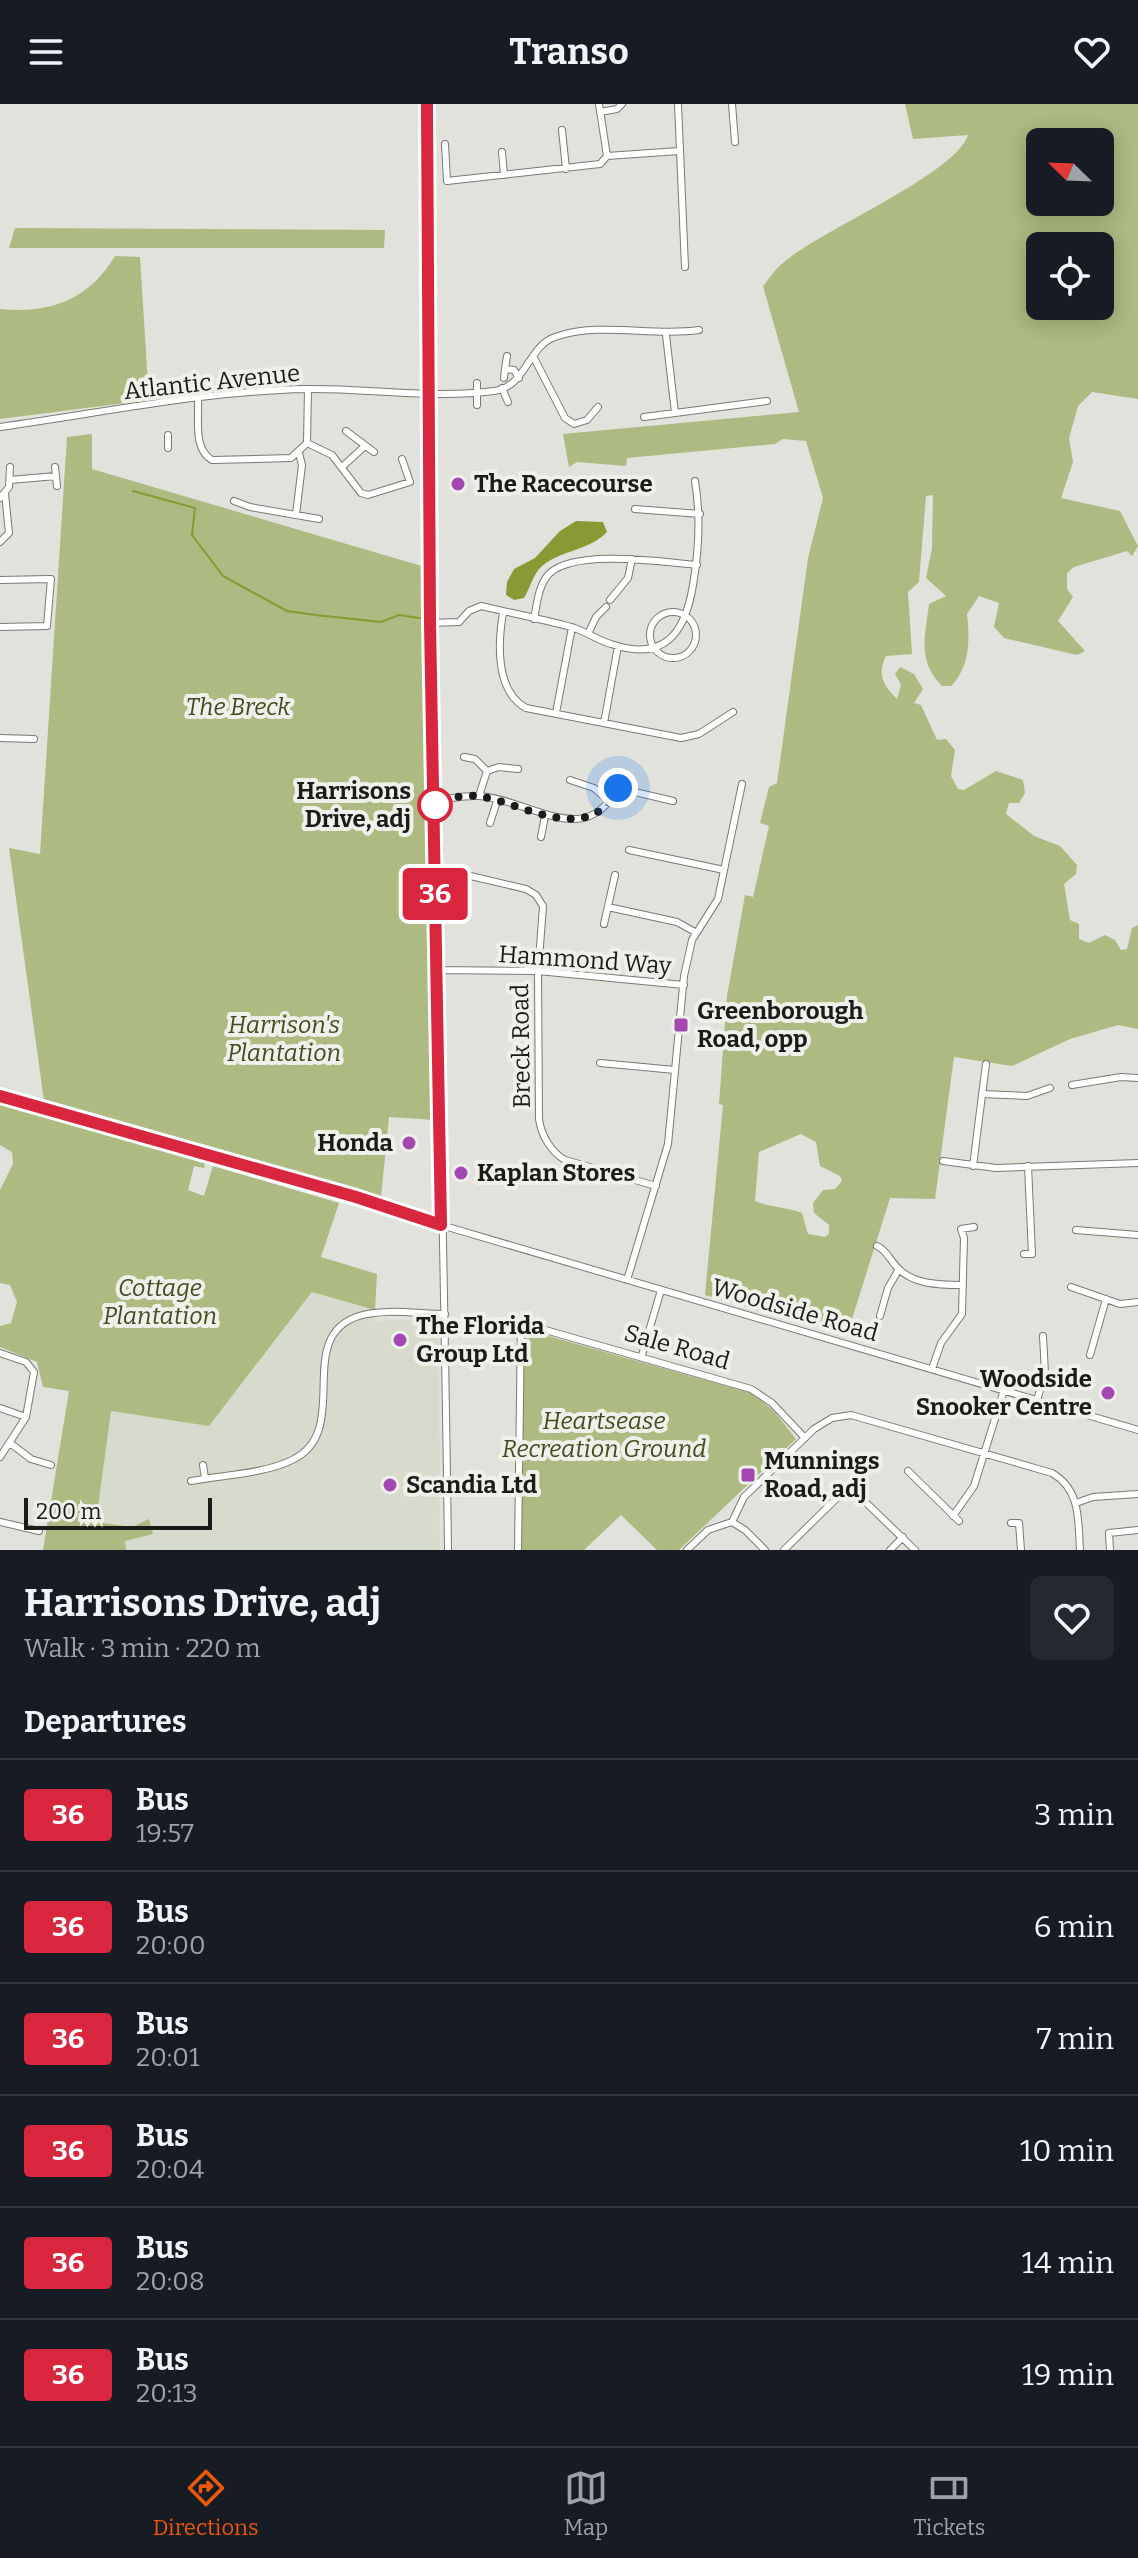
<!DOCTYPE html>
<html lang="en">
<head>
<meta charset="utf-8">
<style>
	:root { --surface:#171b24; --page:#242831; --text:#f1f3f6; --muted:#9ea1a6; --line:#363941; --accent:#ea580c }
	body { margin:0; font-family:Bitter,serif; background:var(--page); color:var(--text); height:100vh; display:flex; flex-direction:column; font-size:30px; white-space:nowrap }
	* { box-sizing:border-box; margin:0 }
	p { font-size:26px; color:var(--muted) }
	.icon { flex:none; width:44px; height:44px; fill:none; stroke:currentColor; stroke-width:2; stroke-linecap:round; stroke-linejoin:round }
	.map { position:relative; height:1446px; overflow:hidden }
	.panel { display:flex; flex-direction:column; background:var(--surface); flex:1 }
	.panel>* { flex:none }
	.badge { padding:0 16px; border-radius:6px; font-size:28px; line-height:52px }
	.needle { width:52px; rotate:293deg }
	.controls { position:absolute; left:1026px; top:24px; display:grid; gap:16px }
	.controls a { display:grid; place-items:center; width:88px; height:88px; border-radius:12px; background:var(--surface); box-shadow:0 4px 20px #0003; font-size:40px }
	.scale { position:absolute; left:24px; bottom:20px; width:188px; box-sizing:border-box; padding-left:8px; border:4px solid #1b1c1a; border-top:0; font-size:22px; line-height:28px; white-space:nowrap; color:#1b1c1a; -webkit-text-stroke:6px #eef0e9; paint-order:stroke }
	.you { position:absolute; width:40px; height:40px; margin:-20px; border:6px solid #fff; border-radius:50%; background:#1a73e8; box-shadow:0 0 0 12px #1a73e833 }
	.map>.badge { position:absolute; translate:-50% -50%; box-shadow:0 0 0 4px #fff }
	h2 { padding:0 24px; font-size:30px; line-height:72px }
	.round { display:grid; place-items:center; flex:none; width:84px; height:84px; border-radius:12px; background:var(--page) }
	.overview { display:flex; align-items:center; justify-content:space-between; height:136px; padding:0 24px }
	h1 { font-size:38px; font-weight:700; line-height:60px }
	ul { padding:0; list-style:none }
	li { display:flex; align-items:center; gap:24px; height:112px; padding:0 24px; border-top:2px solid var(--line) }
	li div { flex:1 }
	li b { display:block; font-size:30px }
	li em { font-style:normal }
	li .badge { min-width:88px; font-weight:700; text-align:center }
	header { display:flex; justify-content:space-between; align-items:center; height:104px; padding:0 24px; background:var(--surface); font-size:36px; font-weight:700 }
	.tab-bar { display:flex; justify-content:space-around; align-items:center; height:112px; border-top:2px solid var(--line); background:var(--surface); font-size:22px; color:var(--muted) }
	.tab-bar a { display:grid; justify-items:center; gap:4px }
	.tab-bar .current { color:var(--accent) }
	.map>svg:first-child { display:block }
	.built { fill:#d7dbcd }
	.green { fill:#adba81; fill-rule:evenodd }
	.water { fill:#889a35 }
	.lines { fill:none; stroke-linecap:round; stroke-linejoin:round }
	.stream { stroke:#889a35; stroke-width:2 }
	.minor-casing { stroke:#797a74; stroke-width:8 }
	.minor { stroke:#fff; stroke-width:6 }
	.line-casing { stroke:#fff; stroke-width:18 }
	.line { stroke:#d7263d; stroke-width:12 }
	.walk { stroke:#1b1c1a; stroke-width:8; stroke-dasharray:0 14.4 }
	.poi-dot { fill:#a447b0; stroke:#eef0e9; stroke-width:3 }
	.stop-dot { fill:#fff; stroke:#d7263d; stroke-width:4 }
	.labels { text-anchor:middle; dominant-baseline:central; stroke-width:8; stroke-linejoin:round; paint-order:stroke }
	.street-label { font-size:24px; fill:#1b1c1a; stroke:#eef0e9 }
	.poi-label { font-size:24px; font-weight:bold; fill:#1b1c1a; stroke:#eef0e9; text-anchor:start }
	.park-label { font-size:24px; font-style:italic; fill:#434b21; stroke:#eef0e9 }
	.stop-label { font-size:24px; font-weight:bold; fill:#1b1c1a; stroke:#eef0e9; text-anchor:end }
</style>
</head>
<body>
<header><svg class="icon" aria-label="menu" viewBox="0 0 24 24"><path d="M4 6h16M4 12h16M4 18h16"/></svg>Transo<svg class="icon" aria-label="heart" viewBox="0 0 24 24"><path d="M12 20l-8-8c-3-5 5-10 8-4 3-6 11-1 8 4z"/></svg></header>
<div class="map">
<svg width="1138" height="1446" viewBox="0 0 1138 1446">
	<rect width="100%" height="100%" fill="#e1e2dc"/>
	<path class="built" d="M313,1188L375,1206V1217L427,1215L439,1223L440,1446H126L125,1437L132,1423L96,1418L111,1307L209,1322Z"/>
	<path class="green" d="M905,0H1138V339V295L1092,288L1078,302L1069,334L1073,358L1061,394L1120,407L1138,442L1132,452L1127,447L1074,463L1067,469V485L1073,493L1058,517L1085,547L1077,551L1004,534L994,523L999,499L979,492L967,510C970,535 970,563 951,582H942C917,557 925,533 929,500L946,492L926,474L932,444L933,391L926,392L919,478L908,488L912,550L886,552C877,570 883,582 897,595L901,581L895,570L900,563L914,570L923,585L914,599L921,601L937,636L946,635L955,646L951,672L958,685L964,686L996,667L1023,676L1025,689L1019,699H1009L1006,710L1034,732L1060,742L1077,761L1076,770L1064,780L1070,816L1079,820V835L1089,839L1105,831L1115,836L1121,846L1127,845L1132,824L1138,821V925L1118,921L1070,935L1012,962L954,953L935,1095L890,1094L847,1231L705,1191L723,1001L719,1000L727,892L745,791L753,793L769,722L760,719L769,683L777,679L808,454L823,394L806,337L783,335L775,340L627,354L626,362L577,358L569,363L563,330L799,308L763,182C769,175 775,165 783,159C819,127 956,70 968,31L913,35ZM1040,38H1100V98H1040ZM1040,142H1100V202H1040ZM801,1030L816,1038L820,1062L840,1072L842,1077L835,1085L823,1086L813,1099L814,1109L829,1121V1130L825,1133L808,1130L802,1109C788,1103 772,1104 755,1097L759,1048C762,1047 796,1032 801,1030Z
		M15,124L385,126L384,144H9Z
		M115,152L140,153L149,296L0,315V205C49,210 89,196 115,152Z
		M92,330V365L425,463L435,1016L389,1013L381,1093L44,997L9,744L40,750L67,333Z
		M0,998L205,1059L204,1064L194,1062L188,1086L204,1092L213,1062L339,1099L321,1153L377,1170L375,1206L312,1188L209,1322L111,1307L96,1418L132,1423L149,1415L153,1430L125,1437L126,1446H43L69,1287L43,1283L37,1258L0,1243V1222L11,1219L17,1198L10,1181L0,1179V1086L13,1060L12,1048L0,1041Z
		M527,1226L751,1289L773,1306L796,1335L679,1446H657L621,1411L584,1446H521L522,1234Z"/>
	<path class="water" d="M576,417L603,418L607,428C588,448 557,446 539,465C532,474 530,484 524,494L514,496L506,491L507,478L514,465L535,454L560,427Z"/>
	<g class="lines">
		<path class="stream" d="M133,387L195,404L192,431L223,472L287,507L323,512
			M325,512L381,518L399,511L426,515"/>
		<defs>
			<path id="minor" d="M427,0C426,482 442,964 448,1446
				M599,0L607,52
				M678,0L685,163
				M732,0L735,38
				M600,8L617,5L622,0
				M562,26L566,65
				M445,40L447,77L600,60L607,52
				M502,48L504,71
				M607,52L679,47
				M533,252L565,314L574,320L587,316L598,303
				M505,265L507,252
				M504,274L505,265L514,266L519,274
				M477,279V301
				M502,284L508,298
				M198,296C199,316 193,345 212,356L291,354L307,339L308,285
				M675,309L767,297
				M644,313L675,309L666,231
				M0,323C101,309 204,287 306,285C369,284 431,295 494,287C526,283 528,242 555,233C600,217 652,233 699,226
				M346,327L374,348
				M168,331V344
				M307,339L332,351L361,389L368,391L410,378L402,355
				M55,363L57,382
				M342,363L365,342
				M10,376L56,372
				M0,394L9,383L10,363
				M234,397L250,403L319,415
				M635,405L700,410
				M296,411L302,361L299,349
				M0,438L9,429L5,390
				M0,476L51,475L47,522L0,523
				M610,496L628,474L632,455
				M650 531a23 23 0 1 1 46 0a23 23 0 1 1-46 0Z
				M503,509C498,538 495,587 526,604L681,634L699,630L733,608
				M534,515C537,501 538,480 550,469C577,445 662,458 697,461
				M430,519L459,518L469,507L481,502C511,509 542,515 571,523C585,527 597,536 611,540C664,558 685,530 693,481C699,446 701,413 695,377
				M588,530L596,513L606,503
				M556,609L572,523
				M604,619L618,542
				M0,634L34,635
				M464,653L475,655L487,667
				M570,676L594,684L609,697
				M618,684L673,697
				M479,692L487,667L499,663L518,665
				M435,696C449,695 464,691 479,692C535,696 593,754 624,669
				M490,719L497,697
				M541,733L545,712
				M629,746L724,766
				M462,770L526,785L536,791L543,802L538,869L539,1015C541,1031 551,1048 565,1056L656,1082
				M608,803L677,818L695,828
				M604,820L615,771
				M435,866L538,867L684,881
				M600,959L675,966
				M1072,981L1121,973L1138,974
				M982,990L1027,992L1050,984
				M0,993L356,1093L441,1121L1138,1326
				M943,1057L996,1064L1138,1059
				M973,1062L986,960
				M1076,1126L1138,1131
				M877,1142C887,1147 888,1153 895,1161C911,1181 940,1181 963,1181
				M1024,1150H1032L1028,1062
				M627,1176L668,1040L684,872L692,836L718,795L742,680
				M1071,1183L1120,1200L1138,1198
				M880,1212L888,1184L899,1165
				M0,1249L26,1258L34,1268L26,1313L0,1353
				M642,1251L661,1186
				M1090,1251L1106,1195
				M932,1265L941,1239L962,1210L964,1134L961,1125L974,1123
				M1037,1296L1045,1270L1043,1232
				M0,1304L26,1313
				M10,1339L31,1355L51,1361
				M203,1361L205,1374
				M908,1367L959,1417
				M191,1377C222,1371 264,1370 292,1356C354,1327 292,1233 359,1212C384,1204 419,1210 445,1210
				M1076,1399L1093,1393L1138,1390
				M953,1412L974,1382L1004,1286
				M0,1418L39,1427
				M732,1418L744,1393L814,1325L832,1314L851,1311L1052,1369C1081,1386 1078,1416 1080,1446
				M1011,1419H1019L1021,1446
				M518,1446L521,1219L751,1285L772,1299L805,1334
				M687,1446L708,1426L732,1418L745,1426L765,1446
				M784,1446L841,1390L853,1386L915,1446
				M890,1446L903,1433
				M1110,1446L1109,1429L1138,1426"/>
		</defs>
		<use href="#minor" class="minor-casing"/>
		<use href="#minor" class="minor"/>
	</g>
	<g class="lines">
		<defs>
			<path id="line" d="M0,992L356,1093L441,1121L430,519L427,0"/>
		</defs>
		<use href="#line" class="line-casing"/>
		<use href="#line" class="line"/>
		<path class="walk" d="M435,701V696C450,695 468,689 484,693C527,702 590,742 618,684"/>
	</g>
	<g class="poi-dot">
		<circle cx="458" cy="380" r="8"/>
		<rect x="673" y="913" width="16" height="16" rx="4"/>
		<circle cx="409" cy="1039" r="8"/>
		<circle cx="461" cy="1069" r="8"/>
		<circle cx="400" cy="1236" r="8"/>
		<circle cx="1108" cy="1289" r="8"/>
		<rect x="740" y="1363" width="16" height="16" rx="4"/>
		<circle cx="390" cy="1381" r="8"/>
	</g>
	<circle class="stop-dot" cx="435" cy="701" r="16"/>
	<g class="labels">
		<g class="street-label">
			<text transform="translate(212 278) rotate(-6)">Atlantic Avenue</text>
			<text transform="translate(585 856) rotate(4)">Hammond Way</text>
			<text transform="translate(521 942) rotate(-91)">Breck Road</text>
			<text transform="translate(795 1206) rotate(16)">Woodside Road</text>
			<text transform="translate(677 1243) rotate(16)">Sale Road</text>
		</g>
		<g class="poi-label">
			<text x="474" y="380">The Racecourse</text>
			<text x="697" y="907">Greenborough<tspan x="697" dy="28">Road, opp</tspan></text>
			<text x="393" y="1039" text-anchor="end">Honda</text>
			<text x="477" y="1069">Kaplan Stores</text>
			<text x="416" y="1222">The Florida<tspan x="416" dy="28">Group Ltd</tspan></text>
			<text x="1092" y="1275" text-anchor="end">Woodside<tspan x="1092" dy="28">Snooker Centre</tspan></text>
			<text x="764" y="1357">Munnings<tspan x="764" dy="28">Road, adj</tspan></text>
			<text x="406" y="1381">Scandia Ltd</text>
		</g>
		<g class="park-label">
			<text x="238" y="603">The Breck</text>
			<text x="284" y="921">Harrison's<tspan x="284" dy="28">Plantation</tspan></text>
			<text x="160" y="1184">Cottage<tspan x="160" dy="28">Plantation</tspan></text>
			<text x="604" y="1317">Heartsease<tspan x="604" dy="28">Recreation Ground</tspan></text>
		</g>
		<g class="stop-label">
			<text x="411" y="687">Harrisons<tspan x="411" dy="28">Drive, adj</tspan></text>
		</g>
	</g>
</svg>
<div class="controls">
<a><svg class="needle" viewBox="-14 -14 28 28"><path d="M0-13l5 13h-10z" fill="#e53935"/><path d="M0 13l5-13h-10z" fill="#9ea1a6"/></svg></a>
<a><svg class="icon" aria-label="locate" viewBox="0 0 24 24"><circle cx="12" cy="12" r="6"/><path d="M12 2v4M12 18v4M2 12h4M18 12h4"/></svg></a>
</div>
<div class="scale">200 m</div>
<div class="you" style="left:618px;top:684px"></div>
<b class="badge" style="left:435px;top:790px;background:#d7263d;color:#fff">36</b>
</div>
<section class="panel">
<div class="overview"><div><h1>Harrisons Drive, adj</h1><p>Walk · 3 min · 220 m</p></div><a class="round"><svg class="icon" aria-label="heart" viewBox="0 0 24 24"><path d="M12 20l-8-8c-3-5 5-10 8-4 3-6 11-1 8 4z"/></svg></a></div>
<h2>Departures</h2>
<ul>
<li><span class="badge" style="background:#d7263d;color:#fff">36</span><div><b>Bus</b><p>19:57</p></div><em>3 min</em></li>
<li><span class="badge" style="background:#d7263d;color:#fff">36</span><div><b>Bus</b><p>20:00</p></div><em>6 min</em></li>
<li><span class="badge" style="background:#d7263d;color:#fff">36</span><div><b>Bus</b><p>20:01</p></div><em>7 min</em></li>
<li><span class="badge" style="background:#d7263d;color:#fff">36</span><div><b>Bus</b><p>20:04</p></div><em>10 min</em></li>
<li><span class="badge" style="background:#d7263d;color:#fff">36</span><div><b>Bus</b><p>20:08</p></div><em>14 min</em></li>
<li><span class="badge" style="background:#d7263d;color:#fff">36</span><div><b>Bus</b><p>20:13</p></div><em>19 min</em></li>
</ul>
</section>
<nav class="tab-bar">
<a class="current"><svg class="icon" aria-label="directions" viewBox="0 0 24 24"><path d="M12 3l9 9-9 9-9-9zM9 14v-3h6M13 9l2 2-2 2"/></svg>Directions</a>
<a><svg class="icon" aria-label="map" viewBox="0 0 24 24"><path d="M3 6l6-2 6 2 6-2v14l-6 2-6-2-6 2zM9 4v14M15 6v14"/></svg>Map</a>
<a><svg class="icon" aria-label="tickets" viewBox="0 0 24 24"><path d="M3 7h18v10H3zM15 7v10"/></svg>Tickets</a>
</nav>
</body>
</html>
